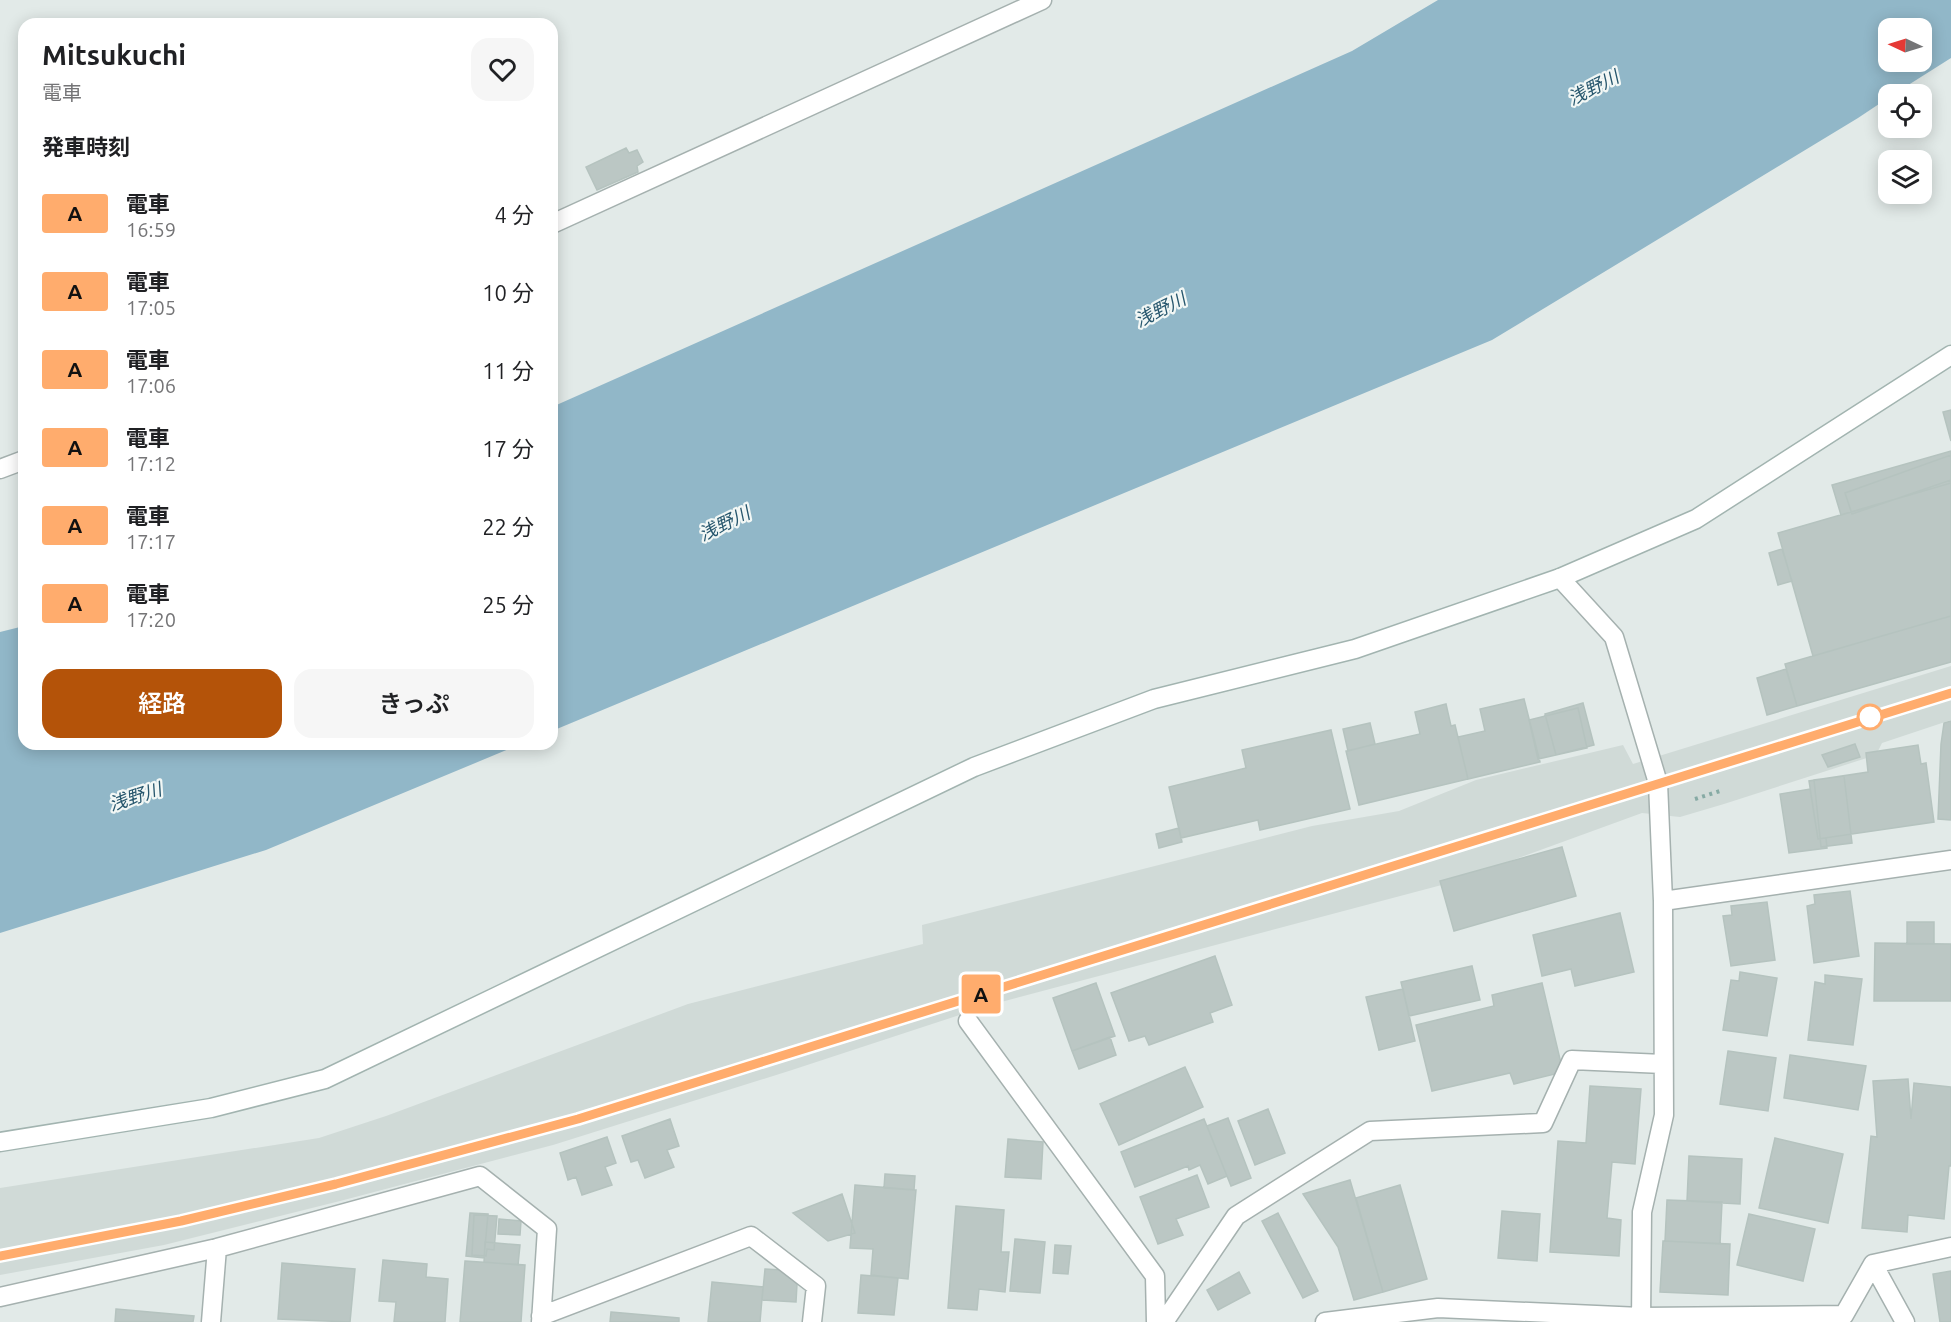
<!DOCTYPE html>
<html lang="ja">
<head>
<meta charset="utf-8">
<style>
	:root { --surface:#fff; --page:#f6f6f6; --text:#202124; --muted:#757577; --accent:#b45309 }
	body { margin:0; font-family:Ubuntu,"Noto Sans JP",sans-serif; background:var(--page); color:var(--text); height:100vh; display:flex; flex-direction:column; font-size:22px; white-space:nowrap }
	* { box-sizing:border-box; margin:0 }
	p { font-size:20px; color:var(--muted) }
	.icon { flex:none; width:33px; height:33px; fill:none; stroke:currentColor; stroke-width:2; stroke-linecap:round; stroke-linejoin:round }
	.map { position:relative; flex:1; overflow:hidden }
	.side { position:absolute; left:18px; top:18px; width:540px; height:732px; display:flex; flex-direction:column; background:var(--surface); border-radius:18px; box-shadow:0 3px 15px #0003 }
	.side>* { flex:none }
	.badge { padding:0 12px; border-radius:4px; font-size:21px; line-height:39px }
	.needle { width:39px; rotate:274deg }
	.controls { position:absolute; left:1878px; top:18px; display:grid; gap:12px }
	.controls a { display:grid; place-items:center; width:54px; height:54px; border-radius:12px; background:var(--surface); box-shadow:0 3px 15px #0003; font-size:30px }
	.map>.badge { position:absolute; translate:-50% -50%; box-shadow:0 0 0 3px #fff }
	h2 { padding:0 24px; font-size:22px; line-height:54px }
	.round { display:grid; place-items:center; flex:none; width:63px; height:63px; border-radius:18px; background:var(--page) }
	.summary { display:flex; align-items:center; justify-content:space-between; height:102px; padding:0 24px }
	h1 { font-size:28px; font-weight:600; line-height:45px }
	.action { display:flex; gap:12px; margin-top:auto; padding:12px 24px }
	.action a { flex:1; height:69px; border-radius:18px; background:var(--accent); color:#fff; font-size:24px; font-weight:600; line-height:69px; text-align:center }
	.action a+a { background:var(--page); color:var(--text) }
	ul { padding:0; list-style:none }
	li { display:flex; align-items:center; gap:18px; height:78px; padding:0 24px }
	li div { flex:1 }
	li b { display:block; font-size:22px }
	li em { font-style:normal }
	li .badge { min-width:66px; font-weight:700; text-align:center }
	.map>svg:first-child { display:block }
	.built { fill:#d0dad7 }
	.water { fill:#91b7c8; fill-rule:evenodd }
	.building { fill:#bbc7c4; stroke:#b5c3bf; stroke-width:1.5 }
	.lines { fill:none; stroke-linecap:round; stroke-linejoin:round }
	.street-casing { stroke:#a5b1af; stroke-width:21 }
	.secondary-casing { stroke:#a2b4b0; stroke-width:21 }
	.path { stroke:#86aaa4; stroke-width:4; stroke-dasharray:3 4.5; stroke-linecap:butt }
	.street { stroke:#fff; stroke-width:18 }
	.secondary { stroke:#fff; stroke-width:18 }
	.rail-casing { stroke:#5f7472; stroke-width:7 }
	.rail { stroke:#f2f7f5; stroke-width:4.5; stroke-dasharray:14; stroke-linecap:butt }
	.line-casing { stroke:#fff; stroke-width:14 }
	.line { stroke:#ffac6d; stroke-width:9 }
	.stop-dot { fill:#fff; stroke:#ffac6d; stroke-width:3 }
	.labels { text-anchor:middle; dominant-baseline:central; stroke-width:4.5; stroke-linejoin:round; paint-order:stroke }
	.water-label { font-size:18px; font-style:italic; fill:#26566d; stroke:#f2f7f5 }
</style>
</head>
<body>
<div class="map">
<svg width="1951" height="1322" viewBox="0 0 1951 1322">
	<rect width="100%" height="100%" fill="#e2eae8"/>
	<path class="built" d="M1951,666V720L1882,743L1876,755L1724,804L1680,817L1642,813L1453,882L990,1005L792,1070L553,1145L340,1201L164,1245L0,1275V1188L319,1138L386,1116L688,1004L923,944L922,925L1312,826L1399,811L1476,780L1623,745L1633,764Z"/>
	<path class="water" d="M1438,0H1951V58L1894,94H1888V98L1858,118L1492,340L552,731V407L1352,51ZM1888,28H1922V62H1888Z
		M24,626V744H521L266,850L0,933V632Z"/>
	<path class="building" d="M626,148L629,153L637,150L643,162L637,166L638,172L597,190L586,167Z
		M1951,410V441L1943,412Z
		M1951,451V483L1841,515L1832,485Z
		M1951,455V480L1852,514L1845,493Z
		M1951,483V616L1813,656L1778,533Z
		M1782,549L1792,581L1778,585L1769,553Z
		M1951,616V662L1797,706L1785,664Z
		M1786,669L1797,706L1767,715L1757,678Z
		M1524,699L1540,762L1468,779L1458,737L1485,731L1480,709Z
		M1583,703L1594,745L1556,755L1545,714Z
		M1446,704L1451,726L1455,725L1468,779L1359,805L1346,751L1420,734L1415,712Z
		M1578,708L1587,748L1538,759L1529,720Z
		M1951,721V820L1938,819L1941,744L1944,723Z
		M1370,723L1375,744L1348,751L1343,729Z
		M1331,730L1350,809L1260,830L1258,820L1181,838L1169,787L1246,768L1242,750Z
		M1855,744L1860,757L1828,767L1822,755Z
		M1918,745L1921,764L1926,763L1934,822L1818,839L1809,781L1868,772L1866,753Z
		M1844,776L1852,843L1821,847L1814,780Z
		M1810,789L1818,839L1826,838L1827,848L1789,853L1780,794Z
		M1179,828L1182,842L1159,848L1156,834Z
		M1562,847L1576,896L1454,931L1440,881Z
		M1850,891L1859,956L1814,963L1807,906L1815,904L1814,895Z
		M1767,902L1775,960L1731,966L1723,916L1732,915L1731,906Z
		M1620,913L1634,972L1575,986L1571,969L1542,976L1533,935Z
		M1907,922H1934V944H1907Z
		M1875,943L1951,944V1001H1874Z
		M1215,956L1232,1005L1210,1013L1213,1022L1149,1045L1145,1036L1129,1041L1111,993Z
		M1472,966L1480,1000L1409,1016L1401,982Z
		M1740,972L1777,978L1767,1036L1723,1030L1731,980L1739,981Z
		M1825,975L1862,979L1853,1045L1808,1040L1815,982L1825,984Z
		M1096,983L1115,1036L1072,1051L1053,998Z
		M1542,983L1563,1072L1514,1084L1510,1073L1432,1091L1416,1025L1494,1006L1492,995Z
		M1403,989L1415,1041L1379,1050L1366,997Z
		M1110,1037L1116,1055L1079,1069L1072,1051Z
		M1728,1051L1776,1058L1768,1111L1720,1104Z
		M1790,1055L1866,1066L1858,1110L1784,1098Z
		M1185,1067L1203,1107L1119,1145L1100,1104Z
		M1908,1079L1911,1119L1914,1083L1951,1087V1166H1949L1944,1219L1908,1215L1907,1232L1862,1228L1871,1136L1877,1137L1873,1081Z
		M1590,1086L1641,1089L1635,1164L1612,1162L1607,1218L1621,1220L1619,1256L1550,1252L1558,1141L1586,1143Z
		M1268,1109L1285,1153L1255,1165L1238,1121Z
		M1228,1118L1251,1178L1231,1186L1207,1126Z
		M670,1119L679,1146L667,1150L674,1167L645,1178L638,1160L631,1162L622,1136Z
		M1204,1119L1227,1176L1208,1184L1200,1165L1189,1170L1188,1166L1135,1187L1121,1152Z
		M607,1137L616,1163L605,1167L612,1185L582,1195L576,1177L568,1180L560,1153Z
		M1775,1138L1843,1154L1828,1223L1759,1208Z
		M1008,1139L1043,1142L1041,1179L1005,1177Z
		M1689,1156L1742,1159L1740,1204L1687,1201Z
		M885,1174L915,1176L914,1190L884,1188Z
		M1197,1175L1209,1207L1176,1219L1183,1235L1158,1244L1140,1197Z
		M1350,1180L1383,1292L1354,1300L1338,1247L1303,1194Z
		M855,1185L916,1190L908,1279L871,1275L873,1249L850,1248Z
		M1400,1185L1427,1279L1383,1292L1356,1198Z
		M842,1194L855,1233L828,1241L793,1213Z
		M1667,1200L1722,1202L1720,1244L1665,1241Z
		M956,1206L1004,1210L1001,1252H1009L1005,1292L979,1289L977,1310L948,1308Z
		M1502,1211L1540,1214L1537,1261L1498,1258Z
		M470,1213L488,1214L484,1258L466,1256Z
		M1278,1213L1318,1291L1303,1298L1262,1221Z
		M1749,1214L1815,1229L1803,1281L1737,1265Z
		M474,1215L497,1216L494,1250L487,1249L486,1256L472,1255Z
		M499,1219L521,1221L520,1235L498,1234Z
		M1015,1239L1045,1242L1040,1293L1010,1291Z
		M1663,1241L1730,1244L1728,1295L1660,1292Z
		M485,1242L520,1245L518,1265L484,1262Z
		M1055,1245L1071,1246L1068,1274L1053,1273Z
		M383,1260L427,1264L426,1277L448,1279L445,1322H394L396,1302L379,1301Z
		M465,1261L525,1265L521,1322H460Z
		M282,1263L355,1269L350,1322L278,1319Z
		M765,1269L782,1270L797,1284L796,1302L762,1300Z
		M1951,1271V1322H1940L1933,1274Z
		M1239,1272L1250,1293L1218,1310L1207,1290Z
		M861,1275L898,1278L894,1315L858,1313Z
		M712,1282L763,1287L760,1322H708Z
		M116,1309L194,1316L193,1322H115Z
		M611,1312L679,1318V1322H610Z"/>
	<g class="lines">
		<defs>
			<path id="street" d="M552,224L1042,0
				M0,469L24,460
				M1560,578L1614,637L1658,783L1663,901L1664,1115L1642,1212L1641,1322
				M1663,901L1951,860
				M968,1021L1155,1276L1156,1322
				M1873,1264L1905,1322
				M0,1297L217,1248L480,1176L547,1229L541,1322
				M541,1316L751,1236L816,1286L812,1322
				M211,1322L217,1248
				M1164,1322L1236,1216L1370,1131L1543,1123L1572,1060L1663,1064
				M1325,1322L1438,1308L1641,1317L1844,1315L1873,1264L1951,1247"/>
			<path id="secondary" d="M0,1142L211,1108L325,1079L974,767L1154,699L1355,649L1560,578L1696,519L1951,355"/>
		</defs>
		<use href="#street" class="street-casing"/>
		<use href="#secondary" class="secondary-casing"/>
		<path class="path" d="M1695,799L1720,791"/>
		<use href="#street" class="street"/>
		<use href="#secondary" class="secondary"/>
		<defs>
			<path id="rail" d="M0,1256L181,1220L336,1184L578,1119L1951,693"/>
		</defs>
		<use href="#rail" class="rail-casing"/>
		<use href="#rail" class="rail"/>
	</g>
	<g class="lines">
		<defs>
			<path id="line" d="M0,1256L181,1221L336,1184L578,1119L1951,693"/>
		</defs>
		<use href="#line" class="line-casing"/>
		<use href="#line" class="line"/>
	</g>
	<circle class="stop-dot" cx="1870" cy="717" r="12"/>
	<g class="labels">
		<g class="water-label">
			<text transform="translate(1593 87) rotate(-27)">浅野川</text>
			<text transform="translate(1160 309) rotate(-27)">浅野川</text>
			<text transform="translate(724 523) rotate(-26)">浅野川</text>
			<text transform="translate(135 796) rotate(-18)">浅野川</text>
		</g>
	</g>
</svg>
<div class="controls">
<a><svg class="needle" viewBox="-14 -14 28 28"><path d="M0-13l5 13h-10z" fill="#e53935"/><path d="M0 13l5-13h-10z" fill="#757577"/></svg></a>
<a><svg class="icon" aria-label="locate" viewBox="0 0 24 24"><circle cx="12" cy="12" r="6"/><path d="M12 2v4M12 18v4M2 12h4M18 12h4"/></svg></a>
<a><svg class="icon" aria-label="layers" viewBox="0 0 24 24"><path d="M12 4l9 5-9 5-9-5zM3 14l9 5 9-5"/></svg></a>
</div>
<b class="badge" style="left:981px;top:994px;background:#ffac6d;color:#111">A</b>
<section class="side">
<div class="summary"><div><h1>Mitsukuchi</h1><p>電車</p></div><a class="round"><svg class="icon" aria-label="heart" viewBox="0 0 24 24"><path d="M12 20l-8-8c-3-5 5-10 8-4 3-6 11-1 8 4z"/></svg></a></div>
<h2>発車時刻</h2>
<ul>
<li><span class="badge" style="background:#ffac6d;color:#111">A</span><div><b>電車</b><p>16:59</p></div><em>4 分</em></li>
<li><span class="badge" style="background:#ffac6d;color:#111">A</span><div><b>電車</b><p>17:05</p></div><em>10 分</em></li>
<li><span class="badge" style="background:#ffac6d;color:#111">A</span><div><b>電車</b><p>17:06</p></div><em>11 分</em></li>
<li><span class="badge" style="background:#ffac6d;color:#111">A</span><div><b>電車</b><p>17:12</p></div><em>17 分</em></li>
<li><span class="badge" style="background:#ffac6d;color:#111">A</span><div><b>電車</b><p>17:17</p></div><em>22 分</em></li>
<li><span class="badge" style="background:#ffac6d;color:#111">A</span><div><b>電車</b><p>17:20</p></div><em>25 分</em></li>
</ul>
<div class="action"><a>経路</a><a>きっぷ</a></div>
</section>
</div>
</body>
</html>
